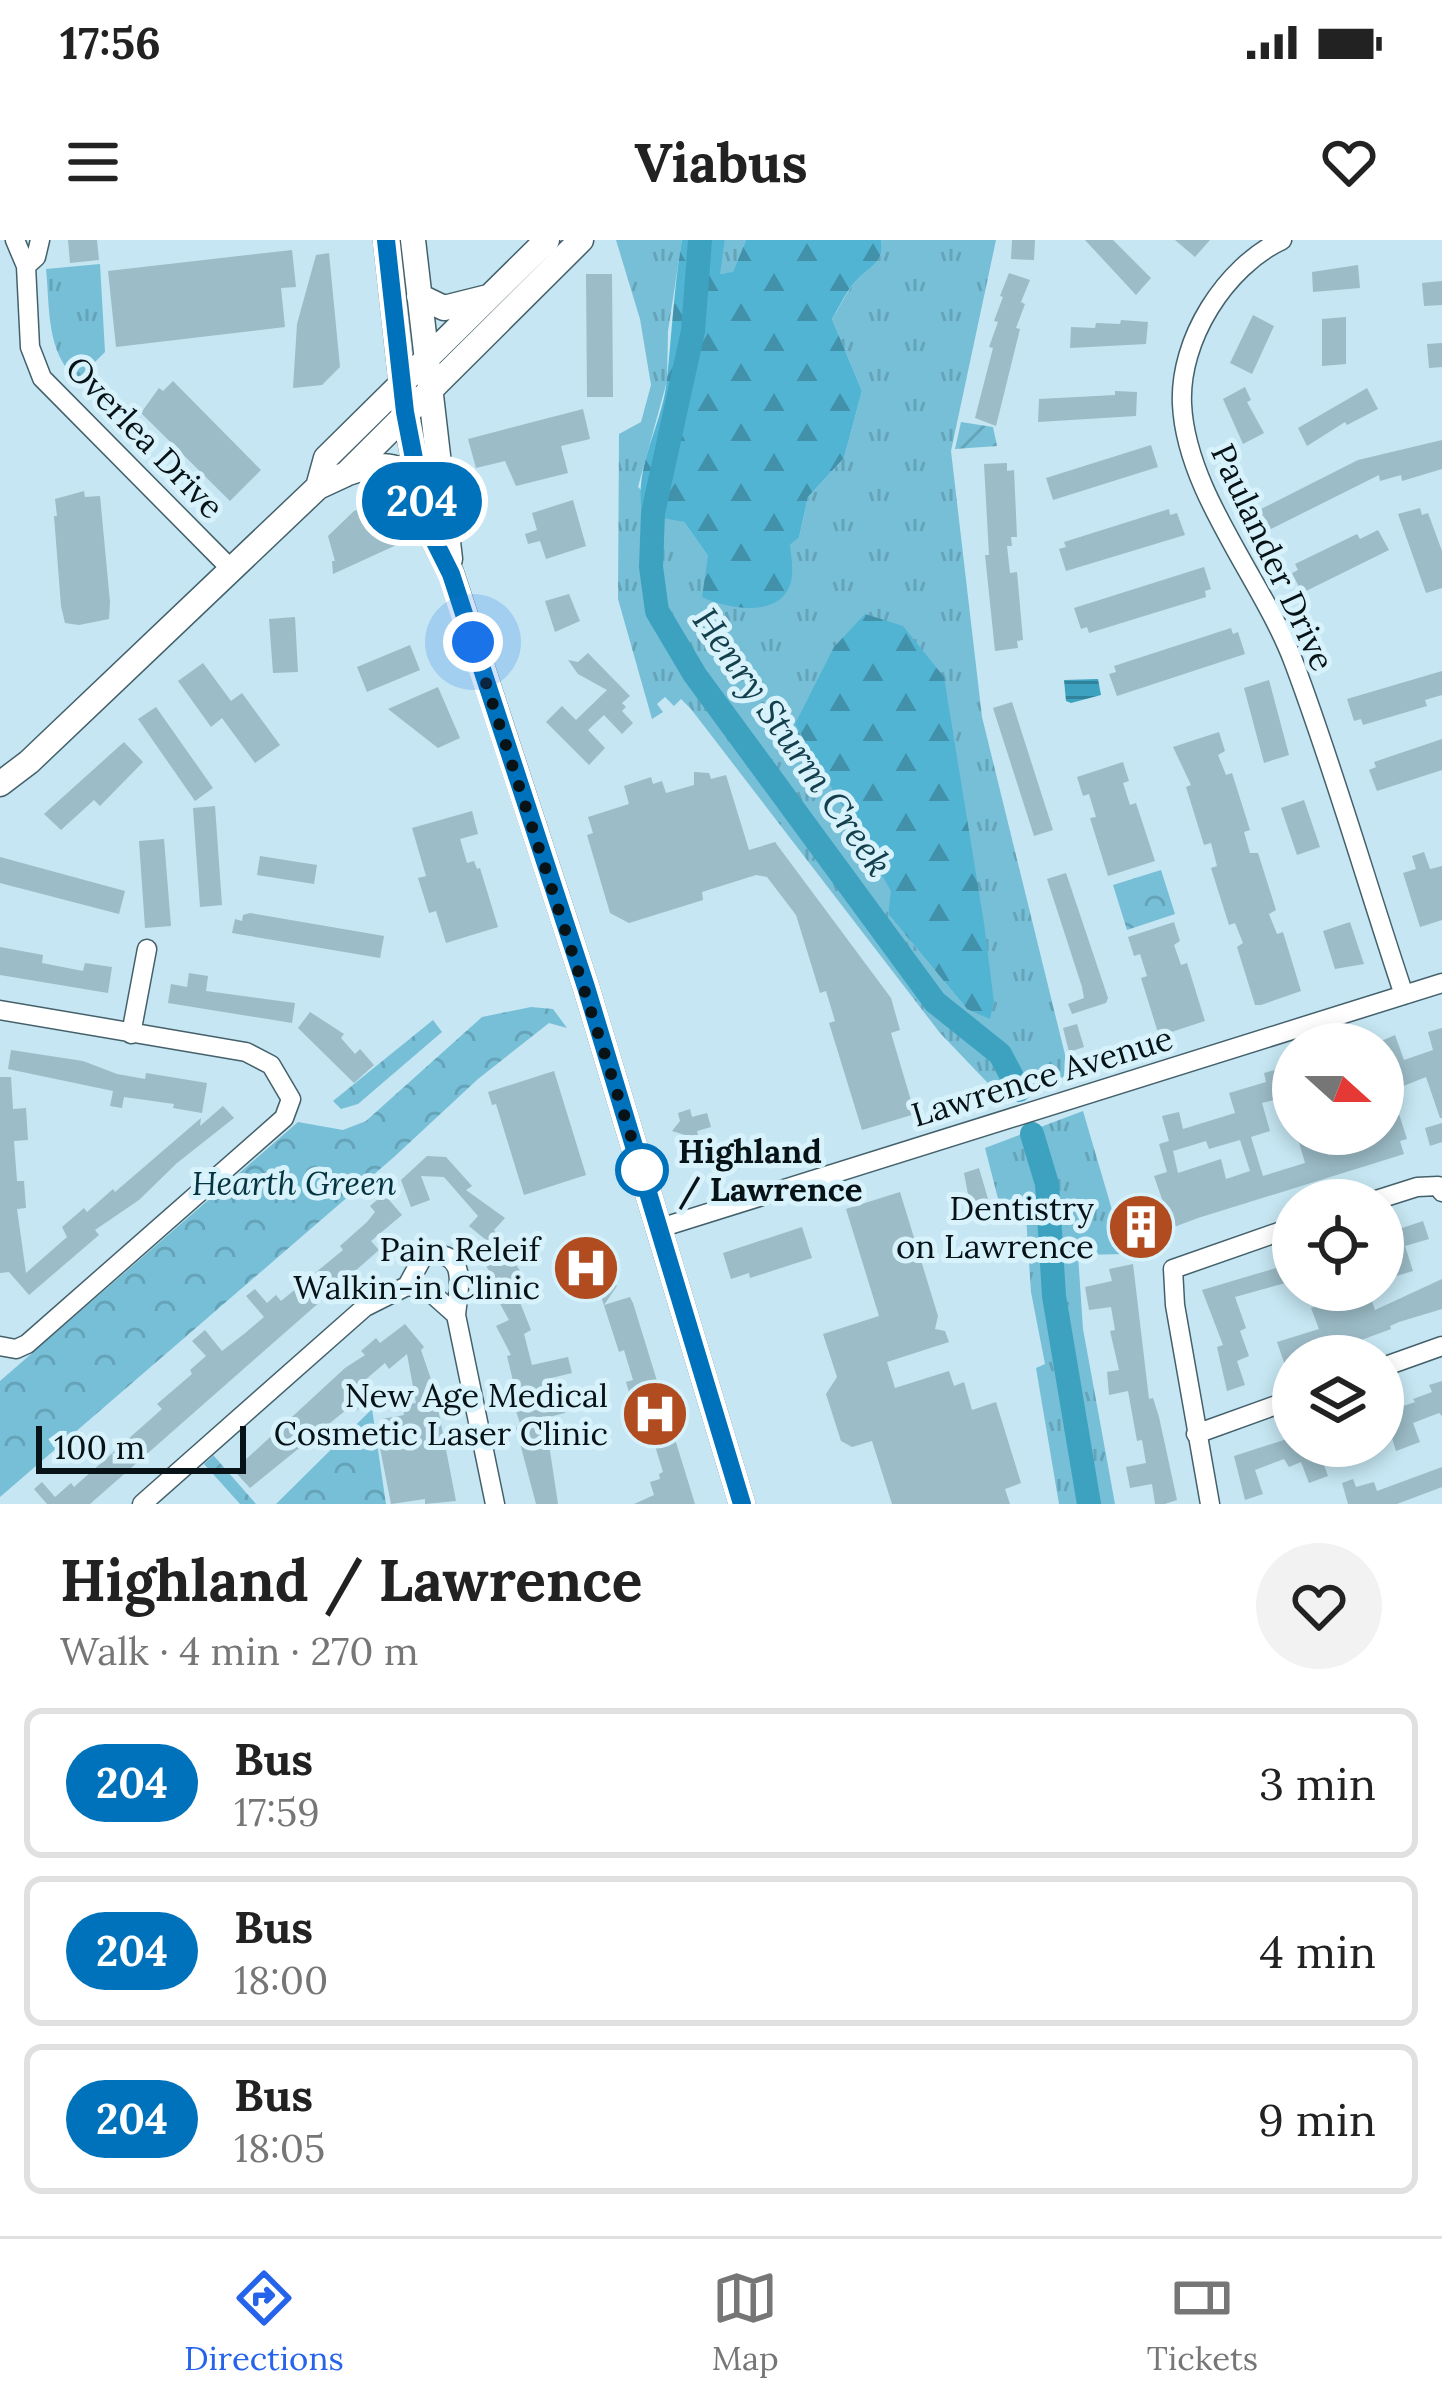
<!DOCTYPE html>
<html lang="en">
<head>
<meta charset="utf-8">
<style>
	:root { --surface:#fff; --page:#f2f2f2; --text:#222; --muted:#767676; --line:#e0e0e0; --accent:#2563eb }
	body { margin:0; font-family:Lora,serif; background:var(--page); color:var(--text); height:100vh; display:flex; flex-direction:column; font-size:45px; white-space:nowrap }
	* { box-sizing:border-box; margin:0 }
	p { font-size:39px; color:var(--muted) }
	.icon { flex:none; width:66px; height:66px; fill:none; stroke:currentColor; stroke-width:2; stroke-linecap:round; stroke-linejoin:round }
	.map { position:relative; height:1264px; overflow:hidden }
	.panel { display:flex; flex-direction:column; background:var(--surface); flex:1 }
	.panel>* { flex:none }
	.badge { padding:0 24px; border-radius:39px; font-size:42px; line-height:78px }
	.needle { width:78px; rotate:111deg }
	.buttons { position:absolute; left:1272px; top:783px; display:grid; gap:24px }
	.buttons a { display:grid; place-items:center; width:132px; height:132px; border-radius:50%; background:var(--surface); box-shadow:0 6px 18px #0003; font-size:60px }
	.scale { position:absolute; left:36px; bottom:30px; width:210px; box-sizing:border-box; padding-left:12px; border:6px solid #071317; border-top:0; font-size:33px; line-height:42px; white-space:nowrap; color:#071317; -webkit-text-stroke:9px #d8f2fc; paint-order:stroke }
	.you { position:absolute; width:60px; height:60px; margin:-30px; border:9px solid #fff; border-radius:50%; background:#1a73e8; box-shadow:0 0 0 18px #1a73e833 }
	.map>.badge { position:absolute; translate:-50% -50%; box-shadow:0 0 0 6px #fff }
	.round { display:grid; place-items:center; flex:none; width:126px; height:126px; border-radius:63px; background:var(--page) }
	.summary { display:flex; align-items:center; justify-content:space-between; height:204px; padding:0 60px }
	h1 { font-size:57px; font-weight:700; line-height:90px }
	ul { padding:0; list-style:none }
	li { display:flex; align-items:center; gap:36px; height:150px; margin:0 24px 18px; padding:0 36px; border:6px solid var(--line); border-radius:18px }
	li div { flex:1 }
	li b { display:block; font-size:45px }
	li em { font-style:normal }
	li .badge { min-width:132px; font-weight:700; text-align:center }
	.status { display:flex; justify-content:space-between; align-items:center; height:84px; padding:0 60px; background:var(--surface); direction:ltr }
	.status svg { height:33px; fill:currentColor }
	header { display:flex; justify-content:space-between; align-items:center; height:156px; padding:0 60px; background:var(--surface); font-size:54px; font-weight:700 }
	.dock { display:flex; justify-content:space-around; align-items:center; height:168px; border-top:3px solid var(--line); background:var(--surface); font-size:33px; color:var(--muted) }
	.dock a { display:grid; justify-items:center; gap:6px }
	.dock .active { color:var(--accent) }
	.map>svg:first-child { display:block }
	.grass { fill:url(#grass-tufts); fill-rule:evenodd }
	.forest { fill:url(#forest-firs) }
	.park { fill:url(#park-crowns) }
	.garden { fill:url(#garden-furrows) }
	.water { fill:url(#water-rules) }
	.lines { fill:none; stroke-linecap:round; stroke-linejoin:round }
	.river { stroke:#3ca2c0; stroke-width:24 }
	.building { fill:#9cbcc7; fill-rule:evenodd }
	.minor-casing { stroke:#44616b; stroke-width:21 }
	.major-casing { stroke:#44616b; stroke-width:27 }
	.minor { stroke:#fff; stroke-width:18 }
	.major { stroke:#fff; stroke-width:24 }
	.line-casing { stroke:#fff; stroke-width:27 }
	.line { stroke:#0072bc; stroke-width:18 }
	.walk { stroke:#071317; stroke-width:12; stroke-dasharray:0 21.6 }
	.stop-dot { fill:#fff; stroke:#0072bc; stroke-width:6 }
	.labels { text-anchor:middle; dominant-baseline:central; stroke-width:10; stroke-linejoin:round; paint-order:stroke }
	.street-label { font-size:33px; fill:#071317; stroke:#d8f2fc }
	.stop-label { font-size:33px; font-weight:bold; fill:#071317; stroke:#d8f2fc; text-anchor:start }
	.park-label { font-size:33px; font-style:italic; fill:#043441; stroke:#d8f2fc }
	.poi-label { font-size:33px; fill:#071317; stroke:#d8f2fc; text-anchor:end }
	.water-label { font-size:36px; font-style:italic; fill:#133f4d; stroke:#d8f2fc }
</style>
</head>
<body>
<div class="status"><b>17:56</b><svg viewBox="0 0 49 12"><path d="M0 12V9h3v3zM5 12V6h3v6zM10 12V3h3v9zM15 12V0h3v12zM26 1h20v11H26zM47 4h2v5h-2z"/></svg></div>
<header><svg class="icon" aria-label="menu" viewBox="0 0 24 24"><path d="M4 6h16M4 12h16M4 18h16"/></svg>Viabus<svg class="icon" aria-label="heart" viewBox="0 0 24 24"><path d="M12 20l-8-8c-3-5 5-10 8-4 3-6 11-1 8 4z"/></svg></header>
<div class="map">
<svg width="1442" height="1264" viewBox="0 0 1442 1264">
	<defs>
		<pattern id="grass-tufts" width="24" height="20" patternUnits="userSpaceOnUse" patternTransform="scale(3)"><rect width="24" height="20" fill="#77bfd7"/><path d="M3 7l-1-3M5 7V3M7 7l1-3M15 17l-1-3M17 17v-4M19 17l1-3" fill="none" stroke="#65a3b8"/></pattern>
		<pattern id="forest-firs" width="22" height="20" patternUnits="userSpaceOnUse" patternTransform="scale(3)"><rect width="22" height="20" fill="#52b4d3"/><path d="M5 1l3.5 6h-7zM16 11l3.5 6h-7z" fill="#4291aa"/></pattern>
		<pattern id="park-crowns" width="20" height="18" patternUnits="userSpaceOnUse" patternTransform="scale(3)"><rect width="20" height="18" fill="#77bfd7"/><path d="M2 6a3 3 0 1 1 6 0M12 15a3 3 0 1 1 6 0" fill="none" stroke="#65a3b8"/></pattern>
		<pattern id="garden-furrows" width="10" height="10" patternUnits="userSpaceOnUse" patternTransform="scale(3)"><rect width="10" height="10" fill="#77bfd7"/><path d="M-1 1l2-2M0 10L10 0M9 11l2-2" fill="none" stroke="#65a3b8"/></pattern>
		<pattern id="water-rules" width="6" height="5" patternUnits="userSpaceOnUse" patternTransform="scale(3)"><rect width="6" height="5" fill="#3ca2c0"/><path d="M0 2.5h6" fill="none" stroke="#30839b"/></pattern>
	</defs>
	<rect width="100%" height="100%" fill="#c5e6f2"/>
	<path class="grass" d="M616,0H682L668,91L667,141L638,247L669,277L684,282L708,316L790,305L799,298L808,257L844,218L862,151L832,79C839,68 846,53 855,42C868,27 886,23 881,0H996L951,211L982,477L1071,839L1005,861L940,793L691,469L681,459L674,466L665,457L657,464L663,472L652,479L618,359L619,194L641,182L651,145L640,79ZM892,651L967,769L888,674Z
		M725,0H746L733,33L719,34Z
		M100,24L105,112L77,140C46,112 50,69 46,29Z
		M1083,871L1125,1014L1078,1015L1083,1089L1115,1264H1059L1036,1128L1045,1124L1031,1052L1026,976L1004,982L985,908Z"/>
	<path class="forest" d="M682,0H725L720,34L733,32L746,0H881C886,23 868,27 855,42C846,52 839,67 832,79L862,151L844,218L808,257L799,298L790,305C791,314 793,326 792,335C788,380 729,370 702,357L708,316L684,282L642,274C634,223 662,188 667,139C672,92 674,46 682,0Z
		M865,374L903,386L944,437L984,683L994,762L990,779L967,769L888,674L891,651L795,484L834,407Z"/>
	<path class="park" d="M1161,630L1175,674L1127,690L1113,645Z
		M531,767L553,769L567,788L549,783L478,839L394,917L0,1257V1141L298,882L343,890L366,881L482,777Z
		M433,780L442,792L358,864L341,869L333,861Z
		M372,1169L386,1264H276Z
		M214,1215V1216L256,1264H240L204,1224Z"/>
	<path class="garden" d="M961,182L993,187L997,206L955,209Z"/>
	<path class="water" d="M1098,439L1101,455L1071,463L1066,461L1064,440Z"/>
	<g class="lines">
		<path class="river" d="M700,0L693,91L653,273L651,327L657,371L695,435L935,762L1000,814L1019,850
			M1032,894L1047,944L1054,1056L1089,1264"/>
	</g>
	<path class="building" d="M68,0H97L99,20L70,23Z
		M1012,0H1035L1034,20L1011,19Z
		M1085,0H1113L1151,38L1136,55Z
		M1175,0H1210L1195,17Z
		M292,10L296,47L281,48L285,87L116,107L108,31Z
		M329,13L340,127L322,145L293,148L297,84L316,15Z
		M1358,25L1360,48L1313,52L1312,32Z
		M1009,33L1030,40L1021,62L1025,64L1016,88L1020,89L996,186L975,178L993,108L989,107L998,82L994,81L1003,57L1000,56Z
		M586,34H612L613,157H587Z
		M1442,41V65L1424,66L1422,43Z
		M1253,75L1274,86L1252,134L1230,123Z
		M1346,77V124L1322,126V79Z
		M1121,80L1148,82L1146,104L1070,108L1071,87L1095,88L1096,83L1120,84Z
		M1442,103V127L1429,128L1427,104Z
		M173,141L261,230L230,261L141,173L159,148L163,151Z
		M1245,147L1251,160L1247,162L1264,193L1243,204L1223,159Z
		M1367,148L1378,169L1347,185L1345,182L1307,206L1298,188Z
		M1115,151L1137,152L1136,176L1038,182L1039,159L1115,155Z
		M583,169L590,199L561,206L568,233L516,246L505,221L476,228L468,199Z
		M1442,200V229L1402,241L1401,235L1380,241L1379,235L1269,290L1259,270L1358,220Z
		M1151,205L1158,227L1053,260L1046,238Z
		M1007,223V231L1014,230L1017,297H1011L1012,306H1007L1010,333L1017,332L1023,400L1017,401L1018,408L995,411L985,315H989L984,224Z
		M84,251L85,257L100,256L110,362L109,379L79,385L65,383L61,366L54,276H57L55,259Z
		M392,256L403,302L333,334L332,321H335L328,296L354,271Z
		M573,260L586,306L546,319L540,301L528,304L525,294L537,290L532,273Z
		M1420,268L1422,275L1428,273L1442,311V348L1426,353L1398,274Z
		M1169,269L1170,275L1177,273L1185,295L1066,331L1059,309L1066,307L1064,302Z
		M1378,290L1389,310L1302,353L1292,333L1298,330L1295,324L1357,294L1360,299Z
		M1204,327L1211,349L1205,351L1206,357L1089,393L1087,387L1081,389L1074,368Z
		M569,354L580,381L555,392L545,361Z
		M295,377L298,432L273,433L269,379Z
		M1231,388L1233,394L1238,392L1245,414L1117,456L1109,434L1116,432L1114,426Z
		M410,405L420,430L367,452L357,427Z
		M588,413L630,456L622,463L626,467L622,471L633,483L622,494L604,475L588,490L605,508L589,525L546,482L562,466L576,480L607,450L578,434L568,420L578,422Z
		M203,423L231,461L242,453L280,505L255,523L222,478L211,487L178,441Z
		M1442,431V455L1425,460L1427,466L1363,485L1361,479L1354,481L1347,459Z
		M1269,440L1289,515L1264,523L1244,448Z
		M438,447L460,498L438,508L388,469Z
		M1012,462L1053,590L1034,596L993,468Z
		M156,467L213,548L195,561L138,479Z
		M1219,492L1225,511L1218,515L1226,535L1232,533L1250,590L1244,592L1250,613H1258L1276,670L1269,674L1277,694L1283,692L1301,751L1261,765H1255L1237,707L1243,703L1235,683L1229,685L1211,628L1217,626L1211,603L1204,605L1186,547L1191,545L1173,507Z
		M1442,499V530L1377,551L1369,530L1376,527L1374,522Z
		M124,502L143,522L100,566L94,560L61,590L44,574Z
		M1123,522L1129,541L1123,543L1130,565L1136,563L1155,621L1108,636L1090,578L1096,577L1092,564L1089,554L1083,556L1077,537Z
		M694,532L709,533L711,539L726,535L749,610L775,602L891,758L900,790L891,793L915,874L862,890L829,783L835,781L826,751L820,753L796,675L767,637L756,635L702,652L703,660L629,683L610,673L587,595L593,593L588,577L629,564L624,546L651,537L653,544L662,541L666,553L694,545Z
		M1304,560L1320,607L1297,615L1281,568Z
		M215,566L222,665L200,667L193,568Z
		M472,571L478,594L460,599L467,623L474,621L477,629L480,628L498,687L446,703L436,671L429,673L418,638L426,636L412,588Z
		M164,599L171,686L145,688L139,601Z
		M1424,612L1430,629L1442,626V680L1420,687L1403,633L1416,629L1412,616Z
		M260,616L317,625L314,644L257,635Z
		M0,617L125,651L119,674L0,643Z
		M1066,633L1108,758L1106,763L1072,774L1068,764L1084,758L1082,747L1047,639Z
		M250,673L384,696L380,718L232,693L235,679L242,681L243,675Z
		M1174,682L1180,701L1174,705L1181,725L1187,723L1205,781L1159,796L1141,738L1147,736L1140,714L1134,716L1128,697Z
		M1350,682L1364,724L1335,729L1323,691Z
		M0,707L43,715L42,723L83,731L85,723L112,727L108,753L0,735Z
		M189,733L208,736L206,751L295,763L292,783L168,763L171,744L187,747Z
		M310,772L344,794L341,798L355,814L360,809L374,825L354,843L298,788Z
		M1077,784L1084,807L1069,812L1063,788Z
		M1442,788V878H1440L1426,837L1396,849L1379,802L1395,795L1404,820L1433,810L1428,792Z
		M11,810L83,821L117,834L145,839L146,833L207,843L202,873L173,868L174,864L124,857L122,868L110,866L113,851L8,829Z
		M1282,828L1289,856L1262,863L1270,891L1251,897L1263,936L1305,923L1298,899L1322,894L1328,915L1354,907L1352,901L1383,894V888L1391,886L1388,877L1399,874L1407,899L1400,901L1404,914L1198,978L1166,990L1169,998L1128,1011L1116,981L1163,962L1154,936L1167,932L1159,904L1169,901L1162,876L1179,872L1183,889L1235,873L1229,853L1266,842L1264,833ZM1240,900L1250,931L1226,939L1221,919L1178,933L1173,911L1206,901L1209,909Z
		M554,831L586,935L524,955L496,864L492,865L488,852Z
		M0,837H11L13,869L26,868L28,900L14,901L17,941H24L26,968L17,969L26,1033L67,997L62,987L84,968L87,972L113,949L115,952L201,878L200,886L223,866L234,878L177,923L139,960L95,990L99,995L29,1055L9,1032L0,1033Z
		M690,869L692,877L707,873L711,887L697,891L699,899L687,903L685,895L672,891L680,881L678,873Z
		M1442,883V902L1430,906L1425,888Z
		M427,916L446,917L472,946L466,950L505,978L494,990L524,1037L513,1045L531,1090L524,1094L532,1125L568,1117L572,1133L543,1140L548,1162L561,1159L565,1173L545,1178L558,1264H536L516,1188L521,1186L509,1151L515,1149L507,1116L511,1115L496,1086L509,1080L493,1051L500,1047L486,1026L493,1021L488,1014L497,1009L469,986L478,976L444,937L421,936L430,960L411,967L401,940Z
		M979,928L988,959L970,965L964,933Z
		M900,952L938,1076L935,1089L945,1091L949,1102L887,1122L895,1148L949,1131L954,1146L964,1142L972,1170L996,1162L1021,1243L1005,1249L1010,1264H892L872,1201L852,1207L841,1201L826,1154L837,1137L823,1094L879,1076L846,969Z
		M384,954L402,975L371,1001L379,1010L90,1264H47L34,1249L42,1242L55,1257L71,1243L74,1247L162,1169L157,1164L192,1134L190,1130L206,1116L192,1101L205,1090L222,1111L244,1094L264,1077L246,1056L255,1049L267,1063L276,1055L281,1061L343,1010L340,1006L367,982L375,972L370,966Z
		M1423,981L1429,999L1405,1006L1413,1031L1383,1040V1024L1392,1021L1384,994Z
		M802,987L812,1018L750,1038L749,1033L731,1039L723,1013Z
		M594,1004L599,1016L588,1021L617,1046L604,1065L630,1057L633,1063L695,1264H634L654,1255L650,1242L660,1239L659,1234L663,1232L650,1189L644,1191L635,1172L626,1142L633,1140L624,1110L619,1112L598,1047L588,1040L576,1046L570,1034L575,1031L568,1017Z
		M1293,1023V1041L1235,1057L1246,1088L1240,1091L1249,1116L1237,1121L1245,1145L1227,1151L1217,1107L1223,1105L1202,1050Z
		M1133,1024L1149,1159L1153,1158L1159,1177L1177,1260L1165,1264H1155L1152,1244L1130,1248L1126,1227L1146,1223L1142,1200L1137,1201L1128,1151L1109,1155L1107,1132L1119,1130L1110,1091L1115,1090L1111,1067L1089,1070L1085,1047L1112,1041L1109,1029Z
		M1442,1039V1069L1399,1082L1390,1086L1391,1089L1348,1105L1347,1101L1312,1116H1293L1291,1143L1277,1102L1319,1089L1311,1068L1368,1050L1375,1070Z
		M405,1084L424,1107L421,1110L434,1148L456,1261L425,1264V1259L391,1264L380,1208L387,1207L382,1179L404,1175L403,1165L416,1163L407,1114L389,1129L385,1123L358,1146L369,1159L356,1171L351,1166L250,1248L237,1234L245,1227L242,1223L345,1128L365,1115L361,1111L376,1098L380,1103Z
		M1442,1141V1176L1439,1173L1413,1183L1420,1202L1396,1211L1391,1195L1383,1198V1173L1415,1162L1413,1159L1432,1152L1429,1145Z
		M1293,1197V1206L1347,1208L1321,1217L1328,1236L1309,1243L1301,1222L1289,1227L1284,1219L1255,1230L1263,1254L1245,1260L1234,1216Z
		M1442,1227V1247L1397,1264H1348L1342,1243L1353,1239L1356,1247L1374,1242L1377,1251Z"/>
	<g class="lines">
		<defs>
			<path id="minor" d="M15,0L26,26L30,107L42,138L231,329
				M1282,0C1225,27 1179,100 1182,164C1186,253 1263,340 1294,423C1335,532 1367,645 1404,755
				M26,26L36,17L40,0
				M0,770L246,812L271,825L291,859L284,878L27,1104L16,1109L0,1106
				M131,794L147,709
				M1376,960L1417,947L1438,946L1442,952
				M660,988L1442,743
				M407,1046L424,1015C469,1009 459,1045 456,1075
				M1383,1127L1442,1106
				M1196,1194L1293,1159
				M142,1264L365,1067L407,1046L428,1050L456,1075L495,1264
				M1210,1264L1175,1065L1173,1029L1293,987"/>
			<path id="major" d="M386,0L405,173L427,286L451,333L586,747L742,1264
				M413,0L450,319
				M419,56L444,68L488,57
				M348,233C375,224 395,221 418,241
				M318,247L326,218L547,0
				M0,544L29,522L318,247L346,234L581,0"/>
		</defs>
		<use href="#minor" class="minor-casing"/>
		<use href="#major" class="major-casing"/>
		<use href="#minor" class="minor"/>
		<use href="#major" class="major"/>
	</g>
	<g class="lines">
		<defs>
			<path id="line" d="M386,0L405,172L427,286L451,334L586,747L742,1264"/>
		</defs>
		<use href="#line" class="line-casing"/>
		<use href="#line" class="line"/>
		<path class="walk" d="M473,402L643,934L642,930"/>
	</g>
	<defs>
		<symbol id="building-disc" viewBox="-11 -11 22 22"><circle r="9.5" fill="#b14b20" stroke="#d8f2fc"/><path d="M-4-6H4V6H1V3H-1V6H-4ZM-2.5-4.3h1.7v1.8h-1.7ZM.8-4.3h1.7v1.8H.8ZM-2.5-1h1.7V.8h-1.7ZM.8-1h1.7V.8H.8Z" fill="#fff"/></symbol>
		<symbol id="hospital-disc" viewBox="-11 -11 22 22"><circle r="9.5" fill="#b14b20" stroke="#d8f2fc"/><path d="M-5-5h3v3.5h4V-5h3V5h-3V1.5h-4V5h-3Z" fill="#fff"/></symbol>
	</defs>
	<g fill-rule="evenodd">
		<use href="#building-disc" x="1103" y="949" width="76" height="76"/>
		<use href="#hospital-disc" x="548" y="990" width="76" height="76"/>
		<use href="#hospital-disc" x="617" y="1136" width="76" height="76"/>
	</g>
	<circle class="stop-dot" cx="642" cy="930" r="24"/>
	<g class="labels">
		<g class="street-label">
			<text transform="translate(145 197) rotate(46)">Overlea Drive</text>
			<text transform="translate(1273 317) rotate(65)">Paulander Drive</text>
			<text transform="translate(1042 836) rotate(-17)">Lawrence Avenue</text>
		</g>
		<g class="stop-label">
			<text x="678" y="911">Highland<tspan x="678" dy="38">/ Lawrence</tspan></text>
		</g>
		<g class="park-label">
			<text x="294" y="943">Hearth Green</text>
		</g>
		<g class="poi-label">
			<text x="1094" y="968">Dentistry<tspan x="1094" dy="38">on Lawrence</tspan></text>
			<text x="540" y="1009">Pain Releif<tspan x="540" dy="38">Walkin-in Clinic</tspan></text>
			<text x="608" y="1155">New Age Medical<tspan x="608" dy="38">Cosmetic Laser Clinic</tspan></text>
		</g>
		<g class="water-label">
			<text transform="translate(793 502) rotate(55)">Henry Sturm Creek</text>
		</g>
	</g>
</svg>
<div class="buttons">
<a><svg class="needle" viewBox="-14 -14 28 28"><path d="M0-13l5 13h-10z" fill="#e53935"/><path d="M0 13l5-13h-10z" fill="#767676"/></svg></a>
<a><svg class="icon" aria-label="locate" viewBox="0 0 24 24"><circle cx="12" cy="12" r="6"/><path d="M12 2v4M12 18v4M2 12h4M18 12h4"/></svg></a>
<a><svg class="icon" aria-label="layers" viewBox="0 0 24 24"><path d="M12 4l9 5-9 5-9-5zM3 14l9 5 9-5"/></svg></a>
</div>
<div class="scale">100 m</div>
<div class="you" style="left:473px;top:402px"></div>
<b class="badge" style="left:422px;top:261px;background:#0072bc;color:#fff">204</b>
</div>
<section class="panel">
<div class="summary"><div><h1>Highland / Lawrence</h1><p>Walk · 4 min · 270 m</p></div><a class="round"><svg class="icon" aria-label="heart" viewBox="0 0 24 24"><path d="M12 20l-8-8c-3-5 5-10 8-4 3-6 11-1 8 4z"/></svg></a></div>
<ul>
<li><span class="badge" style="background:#0072bc;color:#fff">204</span><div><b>Bus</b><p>17:59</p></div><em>3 min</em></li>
<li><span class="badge" style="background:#0072bc;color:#fff">204</span><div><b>Bus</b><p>18:00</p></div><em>4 min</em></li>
<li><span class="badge" style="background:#0072bc;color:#fff">204</span><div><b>Bus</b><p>18:05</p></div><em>9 min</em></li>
</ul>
</section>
<nav class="dock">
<a class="active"><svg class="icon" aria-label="directions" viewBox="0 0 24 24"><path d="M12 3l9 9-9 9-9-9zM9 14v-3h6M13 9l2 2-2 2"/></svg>Directions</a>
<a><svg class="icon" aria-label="map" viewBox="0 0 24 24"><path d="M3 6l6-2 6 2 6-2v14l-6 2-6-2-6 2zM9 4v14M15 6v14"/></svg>Map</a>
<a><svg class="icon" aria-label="tickets" viewBox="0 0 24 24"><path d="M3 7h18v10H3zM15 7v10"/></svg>Tickets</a>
</nav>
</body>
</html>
